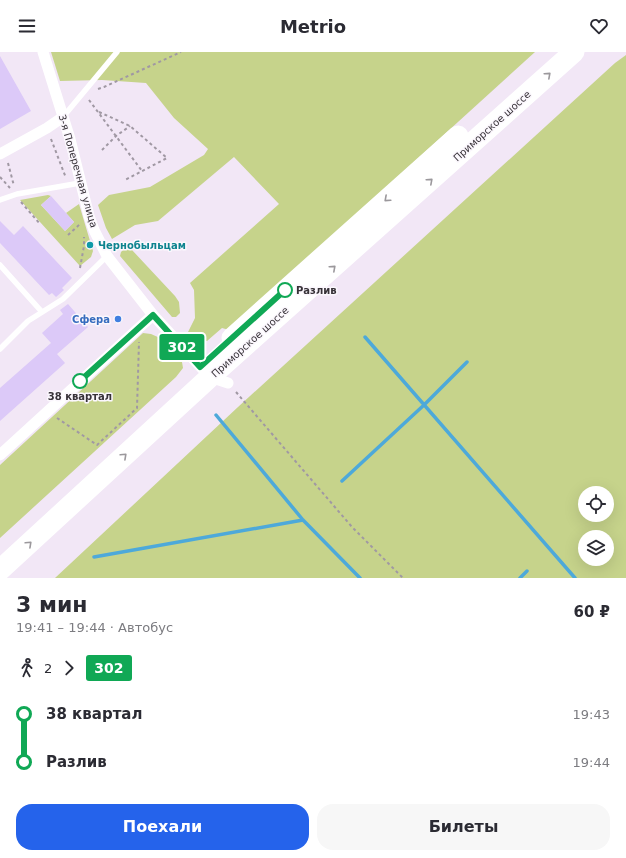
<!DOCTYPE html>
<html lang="ru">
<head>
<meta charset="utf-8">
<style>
	:root { --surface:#fff; --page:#f7f7f7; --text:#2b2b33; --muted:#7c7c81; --accent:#2563eb }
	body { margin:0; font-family:"DejaVu Sans",sans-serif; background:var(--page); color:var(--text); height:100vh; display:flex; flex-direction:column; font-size:15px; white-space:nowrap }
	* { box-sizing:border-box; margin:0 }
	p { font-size:13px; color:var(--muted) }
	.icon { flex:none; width:22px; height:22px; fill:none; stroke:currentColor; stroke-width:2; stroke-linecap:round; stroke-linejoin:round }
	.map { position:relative; height:526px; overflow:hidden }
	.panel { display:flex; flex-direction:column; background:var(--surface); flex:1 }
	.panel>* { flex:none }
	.badge { padding:0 8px; border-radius:3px; font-size:14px; line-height:26px }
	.buttons { position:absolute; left:578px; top:434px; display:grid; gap:8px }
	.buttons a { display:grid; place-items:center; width:36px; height:36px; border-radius:50%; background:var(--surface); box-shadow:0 4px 16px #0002; font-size:20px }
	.map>.badge { position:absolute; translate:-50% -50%; box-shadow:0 0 0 2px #fff }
	.legs { display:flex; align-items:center; gap:6px; height:44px; padding:0 16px; font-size:13px }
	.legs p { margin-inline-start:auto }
	.summary { display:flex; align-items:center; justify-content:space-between; height:68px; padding:0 16px }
	h1 { font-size:22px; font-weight:700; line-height:30px }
	.primary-button { display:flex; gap:8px; margin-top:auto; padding:8px 16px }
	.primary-button a { flex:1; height:46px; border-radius:16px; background:var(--accent); color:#fff; font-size:16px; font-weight:700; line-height:46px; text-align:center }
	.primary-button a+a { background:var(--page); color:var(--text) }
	ul { padding:0 16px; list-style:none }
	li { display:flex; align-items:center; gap:14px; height:48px; font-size:15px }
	li i { display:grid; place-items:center; width:6px; height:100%; margin:0 5px; background:currentColor }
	li i::after { content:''; width:10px; height:10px; margin:-5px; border:3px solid; border-radius:50%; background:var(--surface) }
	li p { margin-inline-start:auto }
	li:first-child i { background:linear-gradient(#0000 50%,currentColor 0) }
	li:last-child i { background:linear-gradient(currentColor 50%,#0000 0) }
	header { display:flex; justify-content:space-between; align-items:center; height:52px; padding:0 16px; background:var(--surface); font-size:18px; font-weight:700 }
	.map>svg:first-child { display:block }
	.green { fill:#c6d38b; fill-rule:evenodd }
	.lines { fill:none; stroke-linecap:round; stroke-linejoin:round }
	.stream { stroke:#4da9da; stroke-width:3.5 }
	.building { fill:#dcc9f8 }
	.path { stroke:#a098a3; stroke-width:2; stroke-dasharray:3 3; stroke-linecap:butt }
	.lane { stroke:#fff; stroke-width:5.5 }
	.street { stroke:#fff; stroke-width:11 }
	.highway { stroke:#fff; stroke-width:21 }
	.oneway { stroke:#9b989c }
	.line-1-casing { stroke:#fff; stroke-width:9 }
	.line-1 { stroke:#10a855; stroke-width:6 }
	.culture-dot { fill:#0f9aa8; stroke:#fbf7fd; stroke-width:1.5 }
	.stop-1-dot { fill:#fff; stroke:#10a855; stroke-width:2 }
	.shop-dot { fill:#3f7fe0; stroke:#fbf7fd; stroke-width:1.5 }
	.labels { text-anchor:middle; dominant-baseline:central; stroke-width:3; stroke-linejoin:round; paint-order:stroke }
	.street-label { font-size:10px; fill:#373238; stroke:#fbf7fd }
	.culture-label { font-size:10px; font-weight:bold; fill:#0d838f; stroke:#fbf7fd; text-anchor:start }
	.stop-label { font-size:10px; font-weight:bold; fill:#373238; stroke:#fbf7fd; text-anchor:start }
	.shop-label { font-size:10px; font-weight:bold; fill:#366cbe; stroke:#fbf7fd; text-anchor:end }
</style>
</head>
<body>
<header><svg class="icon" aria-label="menu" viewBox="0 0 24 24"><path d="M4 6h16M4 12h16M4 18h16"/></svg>Metrio<svg class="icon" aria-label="heart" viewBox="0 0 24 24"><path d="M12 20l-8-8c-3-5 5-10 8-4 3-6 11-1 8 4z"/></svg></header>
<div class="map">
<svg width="626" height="526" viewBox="0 0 626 526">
	<rect width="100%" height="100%" fill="#f2e7f6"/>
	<path class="green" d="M51,0H535L229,278L222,276L207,289H198L188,280L195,266L194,238L190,231L279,152L234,105L158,169L135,173L112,187L106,176L98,153L109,143L150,135L204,103L208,97L174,66L146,31L102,28L60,29Z
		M626,3V526H55L238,355L615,11ZM585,441H607V463H585ZM585,485H607V507H585Z
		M48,143L51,144L41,153L65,179L74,170L66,161L79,152L93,199L91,205L80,214L20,148Z
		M124,197L132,198L175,244L179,250L180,261L176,265H172L120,204L121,200Z
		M143,281L151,282L160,286L182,310L183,316L176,325L0,486V413Z"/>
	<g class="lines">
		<path class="stream" d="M365,285L575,526
			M216,363L303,468L360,526
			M342,429L424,353L467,310
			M94,505L303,468
			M520,526L527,519"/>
	</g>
	<path class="building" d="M0,4L31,59L0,77Z
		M51,144L74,170L65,179L41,153Z
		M0,169L14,183L23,174L72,226L62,236L64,238L56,245L52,241L49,243L0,191Z
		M68,252L88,275L57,302L65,311L0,369V336L51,291L42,281L63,262L60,258Z"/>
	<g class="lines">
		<path class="path" d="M98,37L104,35L181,0
			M89,48L142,119
			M99,60L130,74L167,106L125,128
			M51,87L66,126
			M102,98L116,84L130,74
			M8,111L14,134
			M0,125L10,136
			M21,150L40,172
			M68,183L80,172
			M80,216L84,194V185
			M236,340L352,475L403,526
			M57,366L97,393L137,356L139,290"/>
		<path class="lane" d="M63,65L117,0
			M0,148L17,142L80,131
			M0,213L42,260
			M0,297L28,269L63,247L107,204"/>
		<path class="street" d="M43,0L70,87L89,164L94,178L107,204L153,263L210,325L228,331
			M0,102L47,76L63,65
			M0,403L153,263"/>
		<path class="highway" d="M232,286L458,84
			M0,518L210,325L574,0"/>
	</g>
	<defs><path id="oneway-chevron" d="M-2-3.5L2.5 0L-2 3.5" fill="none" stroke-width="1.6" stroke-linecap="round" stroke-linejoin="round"/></defs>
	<g class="oneway">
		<use href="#oneway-chevron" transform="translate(548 23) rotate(-42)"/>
		<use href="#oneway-chevron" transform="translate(430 129) rotate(-42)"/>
		<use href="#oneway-chevron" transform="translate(387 147) rotate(138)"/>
		<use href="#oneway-chevron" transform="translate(333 216) rotate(-42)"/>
		<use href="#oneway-chevron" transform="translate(124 404) rotate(-43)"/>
		<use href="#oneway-chevron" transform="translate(29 492) rotate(-43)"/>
	</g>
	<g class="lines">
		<defs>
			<path id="line-1" d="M80,329L153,263L200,315L285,238"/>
		</defs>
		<use href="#line-1" class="line-1-casing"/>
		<use href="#line-1" class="line-1"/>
	</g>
	<circle class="culture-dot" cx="90" cy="193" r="4"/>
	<g class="stop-1-dot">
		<circle cx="285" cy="238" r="7"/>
		<circle cx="80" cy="329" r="7"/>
	</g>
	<circle class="shop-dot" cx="118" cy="267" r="4"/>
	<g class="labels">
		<g class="street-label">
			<text transform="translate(492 74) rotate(-42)">Приморское шоссе</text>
			<text transform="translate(78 119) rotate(74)">3-я Поперечная улица</text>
			<text transform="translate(250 290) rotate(-42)">Приморское шоссе</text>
		</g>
		<g class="culture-label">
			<text x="98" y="193">Чернобыльцам</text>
		</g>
		<g class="stop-label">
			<text x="296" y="238">Разлив</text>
			<text x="80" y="344" text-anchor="middle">38 квартал</text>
		</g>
		<g class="shop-label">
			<text x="110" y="267">Сфера</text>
		</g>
	</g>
</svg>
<div class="buttons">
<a><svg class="icon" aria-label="locate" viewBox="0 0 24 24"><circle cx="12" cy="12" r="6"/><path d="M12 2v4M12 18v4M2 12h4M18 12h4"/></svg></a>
<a><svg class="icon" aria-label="layers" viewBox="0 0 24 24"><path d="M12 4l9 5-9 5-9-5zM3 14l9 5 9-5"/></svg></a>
</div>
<b class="badge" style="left:182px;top:295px;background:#10a855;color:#fff">302</b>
</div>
<section class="panel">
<div class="summary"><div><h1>3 мин</h1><p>19:41 – 19:44 · Автобус</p></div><b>60 ₽</b></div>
<div class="legs"><svg class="icon" aria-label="walk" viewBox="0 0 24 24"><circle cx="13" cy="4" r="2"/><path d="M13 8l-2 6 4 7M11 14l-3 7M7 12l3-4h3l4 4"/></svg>2<svg class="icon" aria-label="forward" viewBox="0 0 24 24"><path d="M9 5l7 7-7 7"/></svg><b class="badge" style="background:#10a855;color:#fff">302</b></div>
<ul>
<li><i style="color:#10a855"></i><b>38 квартал</b><p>19:43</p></li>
<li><i style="color:#10a855"></i><b>Разлив</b><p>19:44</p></li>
</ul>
<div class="primary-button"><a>Поехали</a><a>Билеты</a></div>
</section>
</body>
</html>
